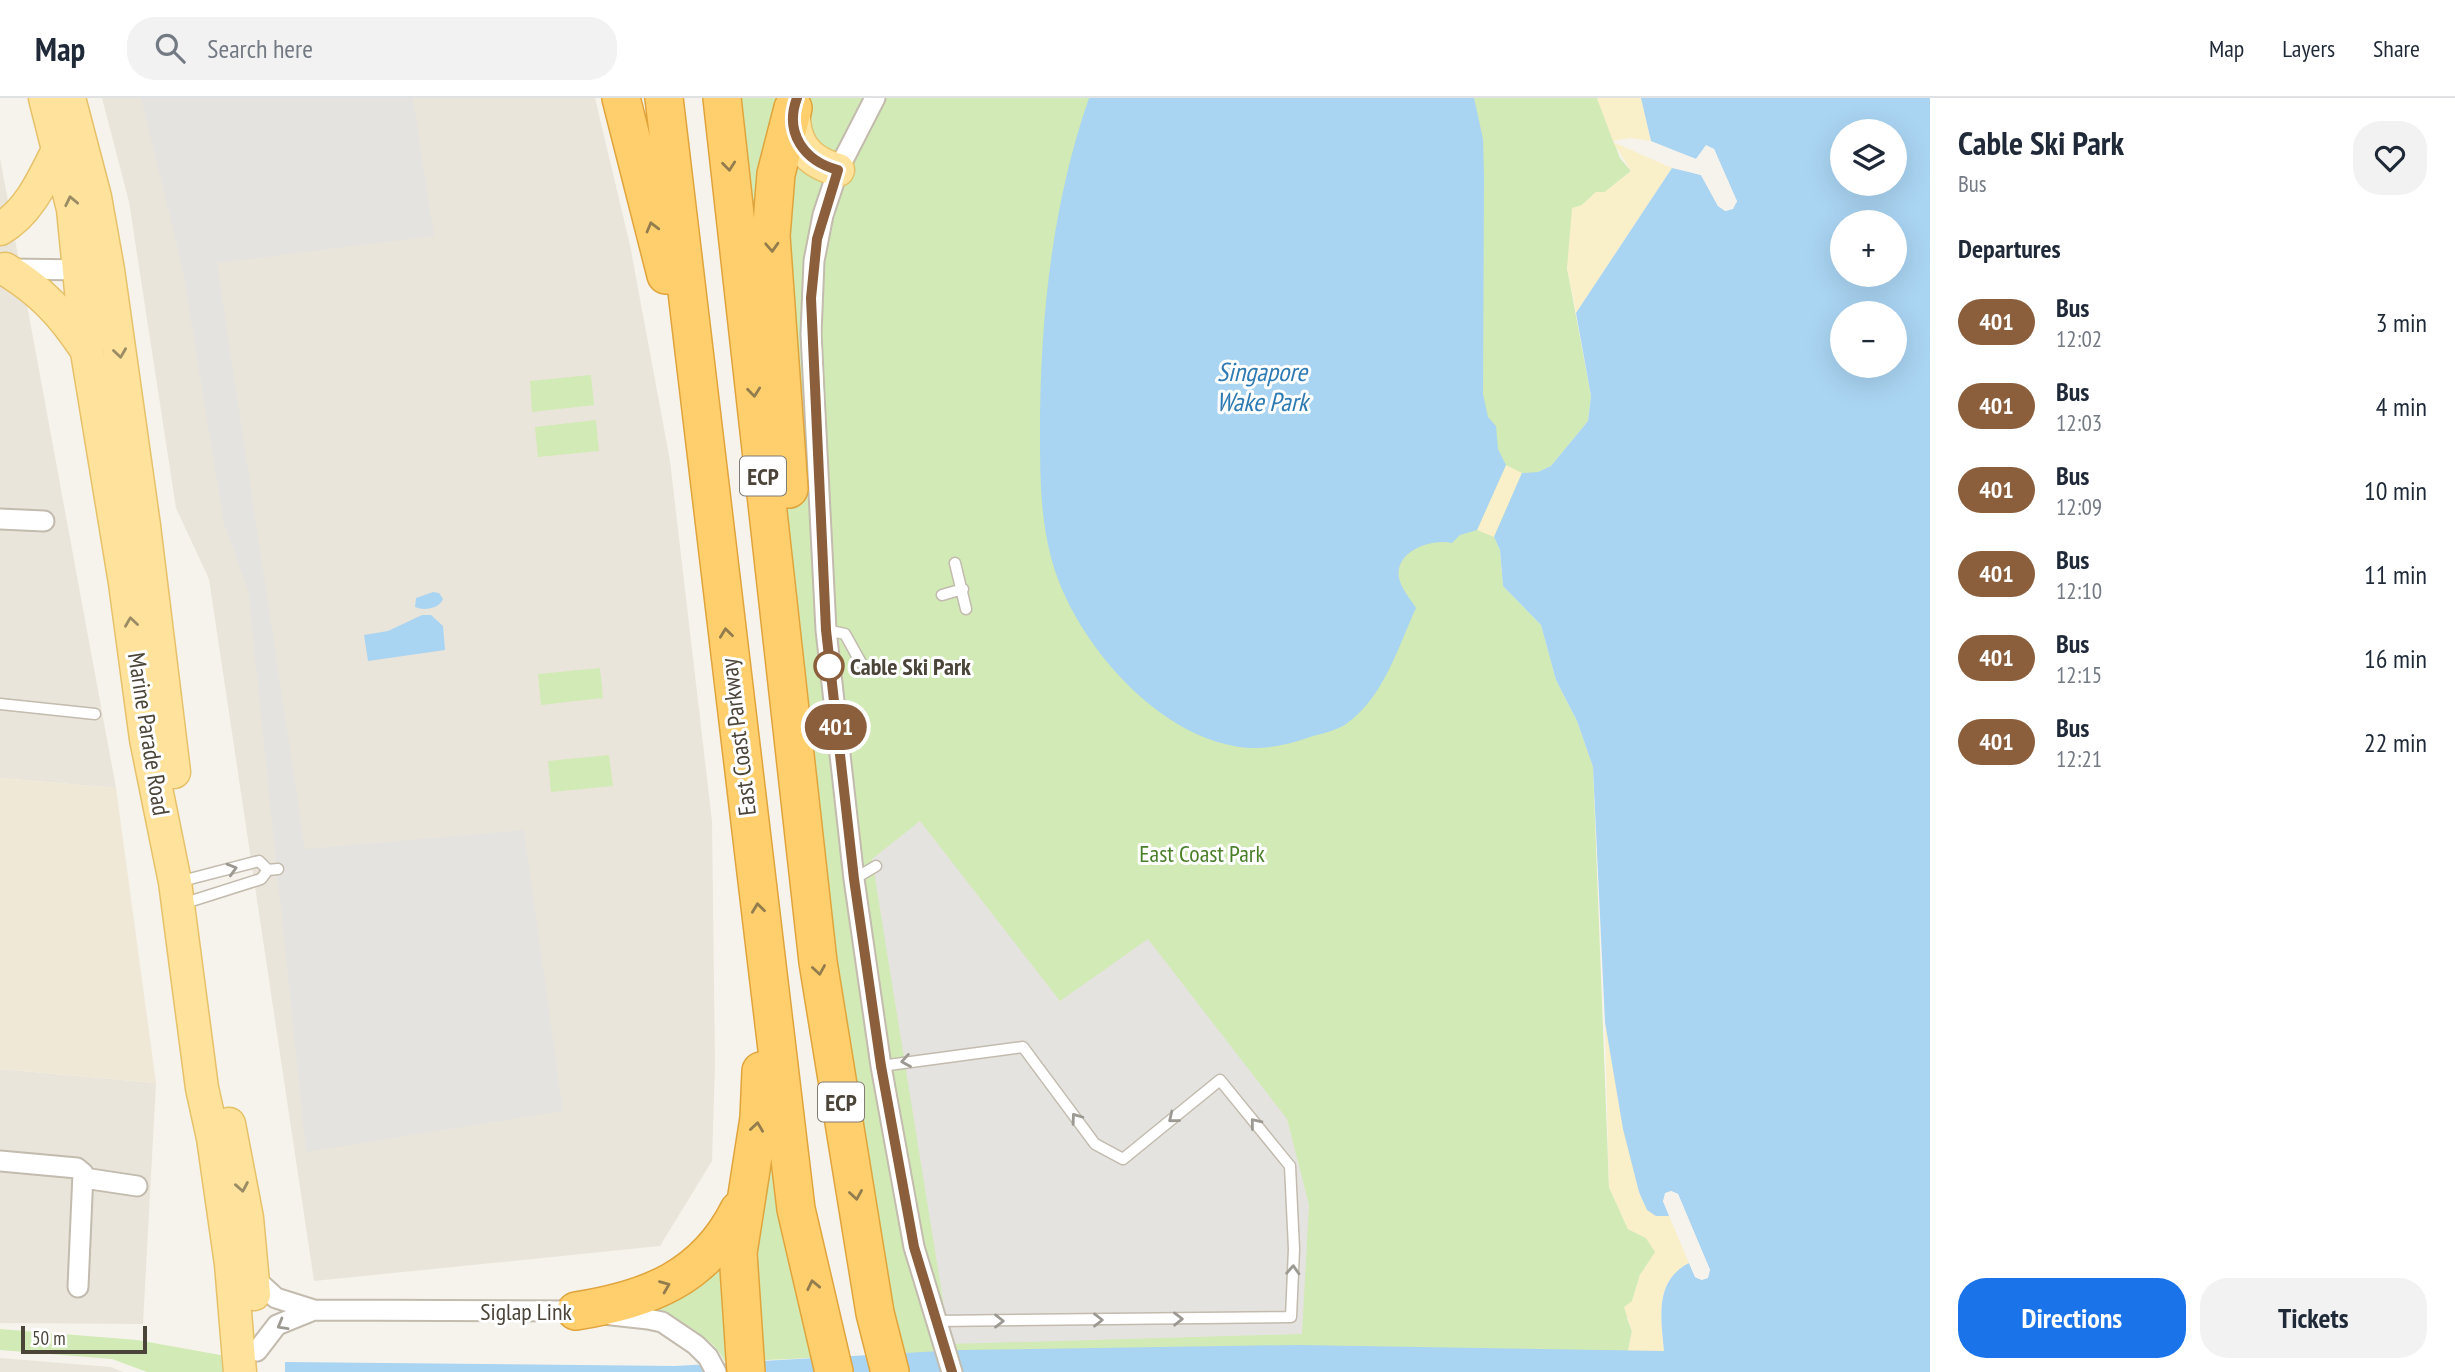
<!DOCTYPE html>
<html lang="en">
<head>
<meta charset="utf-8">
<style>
	:root { --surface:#fff; --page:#f2f2f3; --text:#1f2937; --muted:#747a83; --line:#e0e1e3; --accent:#1a73e8 }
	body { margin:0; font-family:"PT Sans Narrow",sans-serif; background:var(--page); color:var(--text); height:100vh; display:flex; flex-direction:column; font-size:26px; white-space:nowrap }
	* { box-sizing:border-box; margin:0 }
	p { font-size:23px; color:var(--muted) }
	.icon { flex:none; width:38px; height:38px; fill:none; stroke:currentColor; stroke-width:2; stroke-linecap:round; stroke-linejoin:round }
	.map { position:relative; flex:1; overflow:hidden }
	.sheet { display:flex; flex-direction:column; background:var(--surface); width:525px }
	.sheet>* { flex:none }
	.badge { padding:0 14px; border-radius:23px; font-size:24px; line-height:46px }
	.tools { position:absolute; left:1830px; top:21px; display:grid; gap:14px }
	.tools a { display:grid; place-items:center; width:77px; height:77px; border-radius:50%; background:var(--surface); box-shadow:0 7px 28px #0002; font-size:35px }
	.scale { position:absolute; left:21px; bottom:18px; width:126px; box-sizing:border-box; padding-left:7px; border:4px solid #4b4439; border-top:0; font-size:19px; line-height:24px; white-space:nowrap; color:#4b4439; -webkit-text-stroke:5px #fff; paint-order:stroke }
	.map>.badge { position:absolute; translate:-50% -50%; box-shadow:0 0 0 4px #fff }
	h2 { padding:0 28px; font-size:26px; line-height:63px }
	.round { display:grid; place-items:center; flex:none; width:74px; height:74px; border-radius:28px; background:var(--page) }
	.head { display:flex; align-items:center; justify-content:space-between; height:119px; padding:0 28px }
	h1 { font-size:33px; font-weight:800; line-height:52px }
	.action { display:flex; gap:14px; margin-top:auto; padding:14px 28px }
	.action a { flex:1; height:80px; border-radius:28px; background:var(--accent); color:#fff; font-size:28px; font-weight:800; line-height:80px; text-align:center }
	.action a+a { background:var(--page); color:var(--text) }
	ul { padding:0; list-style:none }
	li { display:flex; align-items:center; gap:21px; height:84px; padding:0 28px }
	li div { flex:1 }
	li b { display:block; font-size:26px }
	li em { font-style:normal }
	li .badge { min-width:77px; font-weight:700; text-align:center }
	header { display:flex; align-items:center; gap:42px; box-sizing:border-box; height:98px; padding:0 35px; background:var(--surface); border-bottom:2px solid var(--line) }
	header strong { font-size:33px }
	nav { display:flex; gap:38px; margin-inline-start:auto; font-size:24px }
	.search { width:490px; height:63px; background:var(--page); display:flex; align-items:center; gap:18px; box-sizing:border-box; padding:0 24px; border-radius:28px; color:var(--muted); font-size:26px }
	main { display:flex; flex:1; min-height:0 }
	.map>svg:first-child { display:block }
	.residential { fill:#eae5da }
	.education { fill:#efe8d6 }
	.green { fill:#d2eab5 }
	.sand { fill:#f9efc9 }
	.parking { fill:#e5e3e0 }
	.water { fill:#a9d4f2; fill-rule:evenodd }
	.pier { fill:#f6f3ec }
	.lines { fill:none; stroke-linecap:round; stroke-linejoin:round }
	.lane-casing { stroke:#c2bbae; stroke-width:13 }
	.street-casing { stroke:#c2bbae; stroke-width:23 }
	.primary-casing { stroke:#e6c16a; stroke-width:35 }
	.highway-casing { stroke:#e0a43c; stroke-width:40 }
	.lane { stroke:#fff; stroke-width:10 }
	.street { stroke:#fff; stroke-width:19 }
	.primary { stroke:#ffe39c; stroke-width:32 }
	.highway { stroke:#ffcf6e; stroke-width:37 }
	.oneway { stroke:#937c4e }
	.oneway2 { stroke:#9c8c66 }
	.oneway3 { stroke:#9c9892 }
	.line-casing { stroke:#fff; stroke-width:16 }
	.line { stroke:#8b5e3c; stroke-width:10 }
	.stop-dot { fill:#fff; stroke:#8b5e3c; stroke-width:3.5 }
	.labels { text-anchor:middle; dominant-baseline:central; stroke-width:6; stroke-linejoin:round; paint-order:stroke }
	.shield { fill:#fff; stroke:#817c74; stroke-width:2 }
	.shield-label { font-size:23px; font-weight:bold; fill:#4b4439 }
	.stop-label { font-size:24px; font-weight:bold; fill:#4b4439; stroke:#fff; text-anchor:start }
	.street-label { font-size:24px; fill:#4b4439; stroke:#fff }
	.park-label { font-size:24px; fill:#4a7f2a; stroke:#fff }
	.water-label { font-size:26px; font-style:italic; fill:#2e7ab2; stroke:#fff }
</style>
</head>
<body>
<header>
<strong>Map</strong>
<div class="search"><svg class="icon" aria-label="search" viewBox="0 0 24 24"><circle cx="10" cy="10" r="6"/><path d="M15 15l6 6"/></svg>Search here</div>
<nav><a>Map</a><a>Layers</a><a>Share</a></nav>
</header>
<main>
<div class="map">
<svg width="1930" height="1274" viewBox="0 0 1930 1274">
	<rect width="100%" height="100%" fill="#f6f3ec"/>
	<path class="residential" d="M102,0H595L630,147L670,363L712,723L715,968L712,1063L660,1148L314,1183L209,481L176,410L129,104Z
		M0,60L116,690L0,680Z
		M0,971L156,985L143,1226L0,1225Z
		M0,1260L111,1269L123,1274H0Z"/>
	<path class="education" d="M0,680L116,690L156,985L0,971Z"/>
	<path class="green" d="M722,0H1597L1620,60L1631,73L1605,94H1596L1582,107L1567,170L1591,298L1588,323L1551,368L1538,374L1494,439L1500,452L1503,488L1541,527L1556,582L1577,623L1593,669L1609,1089L1628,1131L1646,1140L1656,1154L1640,1177L1627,1220L1632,1233L1628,1253L890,1274Z
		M591,277L594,307L532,314L530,283Z
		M596,322L599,353L538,359L535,329Z
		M600,570L603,600L541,607L538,576Z
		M609,657L613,688L551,694L548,663Z
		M763,876L832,1259L725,1264C709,1230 669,1224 636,1214L696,1162L748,1065Z
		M0,1231L137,1242L226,1258L225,1274H147L112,1261L0,1252Z"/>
	<path class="sand" d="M1597,0H1641L1651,43L1630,40L1613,43Z
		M1613,44L1672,70L1576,215L1567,170L1572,110L1582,107L1596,94H1605L1631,73Z
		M1506,367L1522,375L1494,439L1477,432Z
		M1605,924L1642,1102L1653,1116L1669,1118L1689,1165C1654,1183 1661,1220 1664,1253H1628L1632,1233L1624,1209L1632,1203L1640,1177L1655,1154L1646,1140L1628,1131L1609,1089Z"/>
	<path class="parking" d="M141,0H413L434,138L217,165L305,751L524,732L563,1013L306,1054L248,492L224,426L182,168Z
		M920,723L1060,903L1148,841L1287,1021L1309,1107L1302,1236L950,1246L872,761Z"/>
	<path class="water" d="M1089,0H1474L1483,41L1484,78L1483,296L1488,319L1496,328L1498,351L1506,367L1477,432L1460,437L1452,445C1432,440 1394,453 1399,480C1401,490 1411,502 1416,510C1397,551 1384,599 1346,626C1336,633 1319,636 1307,640C1283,648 1258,653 1234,648C1151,633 1071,538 1051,459C1040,418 1040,376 1040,333C1040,222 1052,106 1089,0Z
		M1641,0H1930V1274H285V1264L675,1268L959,1252L1297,1247L1664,1253C1661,1220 1654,1183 1689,1165L1695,1179L1702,1182L1710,1172L1678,1096L1671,1093L1663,1103L1669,1118H1656L1647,1112L1639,1094L1623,1031L1605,924L1593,669L1577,623L1556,582L1541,527L1503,488L1500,452L1494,439L1522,375L1538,374L1551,368L1588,323L1591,298L1576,215L1672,70L1701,77L1718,108L1725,113L1737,104L1714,51L1706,48L1696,61L1651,43ZM1843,33H1895V86H1843ZM1843,124H1895V177H1843ZM1843,215H1895V268H1843Z
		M433,494L439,495L443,501C439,511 424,513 415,509L416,500Z
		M422,517H431L443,528L445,552L368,563L364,537L388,533Z"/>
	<path class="pier" d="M1647,43L1696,61L1706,47L1714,51L1737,103L1733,111L1726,113L1718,108L1701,77L1669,68L1673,66L1703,74L1720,106L1731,108L1733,103L1711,53L1707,51L1696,64L1650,46Z
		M1671,1093L1678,1096L1710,1172L1708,1180L1702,1182L1695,1179L1688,1162L1692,1163L1698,1176L1705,1177L1707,1172L1675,1099L1668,1098L1667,1103L1673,1117L1671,1121L1663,1103L1665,1095Z"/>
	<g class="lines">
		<defs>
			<path id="lane" d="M955,465L966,511
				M942,497L963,491
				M826,532L845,536L861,565
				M0,606L95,616
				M854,781L876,768
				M178,784L259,763L268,772
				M182,806L261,781L268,772L278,771
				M881,968L1023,949L1095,1046L1123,1061L1220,982L1290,1068L1294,1151L1291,1219L936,1223"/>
			<path id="street" d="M875,0L838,72L823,117L814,163L811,236L826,532L854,781L881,968L914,1149L952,1274
				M7,171L89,172
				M0,421L44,423
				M0,1063L77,1070L83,1075L78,1189
				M84,1080L137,1088
				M253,1179L276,1200L314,1212L576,1213L648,1221L662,1224L696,1247L708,1259L716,1274
				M257,1253L277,1227L314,1212"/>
			<path id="primary" d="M45,0L73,111L87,254L125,485L146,641L175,784L202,990L213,1040L231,1166L240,1274
				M69,0L95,99L108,172L144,428L174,674
				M794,9C792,43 805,63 838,72
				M0,131C30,114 44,79 59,50
				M5,171C41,193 62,215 85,250
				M229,1026L247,1120L254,1196"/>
			<path id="highway" d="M621,0L666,177
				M664,0L796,1111L834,1274
				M722,0L818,864L875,1215L890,1274
				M789,391L771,138L776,76L793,10
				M576,1213C647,1202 705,1180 739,1112
				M746,1274L738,1155L759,1020L761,973"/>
		</defs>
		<use href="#lane" class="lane-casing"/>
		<use href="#street" class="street-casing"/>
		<use href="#primary" class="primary-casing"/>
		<use href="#highway" class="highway-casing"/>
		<use href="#lane" class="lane"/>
		<use href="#street" class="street"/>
		<use href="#primary" class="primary"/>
		<use href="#highway" class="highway"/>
	</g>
	<defs><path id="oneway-chevron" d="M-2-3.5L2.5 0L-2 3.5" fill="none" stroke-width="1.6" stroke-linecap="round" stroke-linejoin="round" transform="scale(1.75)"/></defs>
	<g class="oneway">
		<use href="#oneway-chevron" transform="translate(729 68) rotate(84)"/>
		<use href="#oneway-chevron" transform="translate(652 129) rotate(-105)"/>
		<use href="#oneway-chevron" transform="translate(772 149) rotate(87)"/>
		<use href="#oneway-chevron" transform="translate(754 294) rotate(84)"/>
		<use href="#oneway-chevron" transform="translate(726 535) rotate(-97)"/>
		<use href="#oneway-chevron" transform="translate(758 810) rotate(-97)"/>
		<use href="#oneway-chevron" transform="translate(819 872) rotate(81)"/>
		<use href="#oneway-chevron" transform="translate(757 1029) rotate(-82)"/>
		<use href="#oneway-chevron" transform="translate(856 1097) rotate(81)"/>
		<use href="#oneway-chevron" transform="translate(813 1187) rotate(-102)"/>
		<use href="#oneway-chevron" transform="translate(665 1188) rotate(-22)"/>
	</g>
	<g class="oneway2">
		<use href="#oneway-chevron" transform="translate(71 103) rotate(-102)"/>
		<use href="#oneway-chevron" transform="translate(120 255) rotate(82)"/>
		<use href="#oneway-chevron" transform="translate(131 524) rotate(-98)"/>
		<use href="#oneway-chevron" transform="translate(242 1089) rotate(80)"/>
	</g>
	<g class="oneway3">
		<use href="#oneway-chevron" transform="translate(232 771) rotate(-16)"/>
		<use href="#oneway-chevron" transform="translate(906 963) rotate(170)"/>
		<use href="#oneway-chevron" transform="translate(1076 1020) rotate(-126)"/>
		<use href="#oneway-chevron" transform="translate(1173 1020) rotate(141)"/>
		<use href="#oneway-chevron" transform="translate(1255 1025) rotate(-129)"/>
		<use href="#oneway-chevron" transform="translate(1293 1172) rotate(-87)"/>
		<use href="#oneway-chevron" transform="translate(1178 1221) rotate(-1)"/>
		<use href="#oneway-chevron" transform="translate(1098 1222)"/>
		<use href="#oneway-chevron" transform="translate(999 1223)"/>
		<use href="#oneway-chevron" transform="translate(282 1227) rotate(150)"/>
	</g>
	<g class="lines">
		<defs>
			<path id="line" d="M797,0C784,35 804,63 838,72L817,141L811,200L826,532L854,781L881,968L914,1149L952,1274"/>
		</defs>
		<use href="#line" class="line-casing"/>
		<use href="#line" class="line"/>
	</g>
	<circle class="stop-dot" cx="829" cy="568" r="14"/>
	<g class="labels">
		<g class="shield">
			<rect x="740" y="358.5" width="46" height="39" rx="5"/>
			<rect x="818" y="984.5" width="46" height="39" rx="5"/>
		</g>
		<g class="shield-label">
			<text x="763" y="378">ECP</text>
			<text x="841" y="1004">ECP</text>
		</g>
		<g class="stop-label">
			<text x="850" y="568">Cable Ski Park</text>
		</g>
		<g class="street-label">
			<text transform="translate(149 636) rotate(81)">Marine Parade Road</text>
			<text transform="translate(738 639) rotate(-97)">East Coast Parkway</text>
			<text x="526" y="1213">Siglap Link</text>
		</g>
		<g class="park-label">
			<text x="1202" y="755">East Coast Park</text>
		</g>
		<g class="water-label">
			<text x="1262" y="273">Singapore<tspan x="1262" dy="30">Wake Park</tspan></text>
		</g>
	</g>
</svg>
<div class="tools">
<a><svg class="icon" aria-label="layers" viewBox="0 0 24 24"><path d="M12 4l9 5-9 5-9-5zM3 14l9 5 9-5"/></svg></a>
<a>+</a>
<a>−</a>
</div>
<div class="scale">50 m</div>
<b class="badge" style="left:836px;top:629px;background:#8b5e3c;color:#fff">401</b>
</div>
<section class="sheet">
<div class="head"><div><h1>Cable Ski Park</h1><p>Bus</p></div><a class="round"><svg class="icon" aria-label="heart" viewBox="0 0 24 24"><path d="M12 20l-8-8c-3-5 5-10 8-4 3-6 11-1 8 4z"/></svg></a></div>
<h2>Departures</h2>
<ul>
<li><span class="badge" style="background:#8b5e3c;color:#fff">401</span><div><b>Bus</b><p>12:02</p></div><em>3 min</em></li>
<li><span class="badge" style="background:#8b5e3c;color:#fff">401</span><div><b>Bus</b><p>12:03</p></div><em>4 min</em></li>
<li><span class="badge" style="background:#8b5e3c;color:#fff">401</span><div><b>Bus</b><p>12:09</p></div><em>10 min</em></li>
<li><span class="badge" style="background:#8b5e3c;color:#fff">401</span><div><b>Bus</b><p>12:10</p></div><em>11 min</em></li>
<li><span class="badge" style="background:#8b5e3c;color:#fff">401</span><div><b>Bus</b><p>12:15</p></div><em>16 min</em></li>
<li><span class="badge" style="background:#8b5e3c;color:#fff">401</span><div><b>Bus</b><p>12:21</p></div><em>22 min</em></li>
</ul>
<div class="action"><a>Directions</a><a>Tickets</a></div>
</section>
</main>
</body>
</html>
